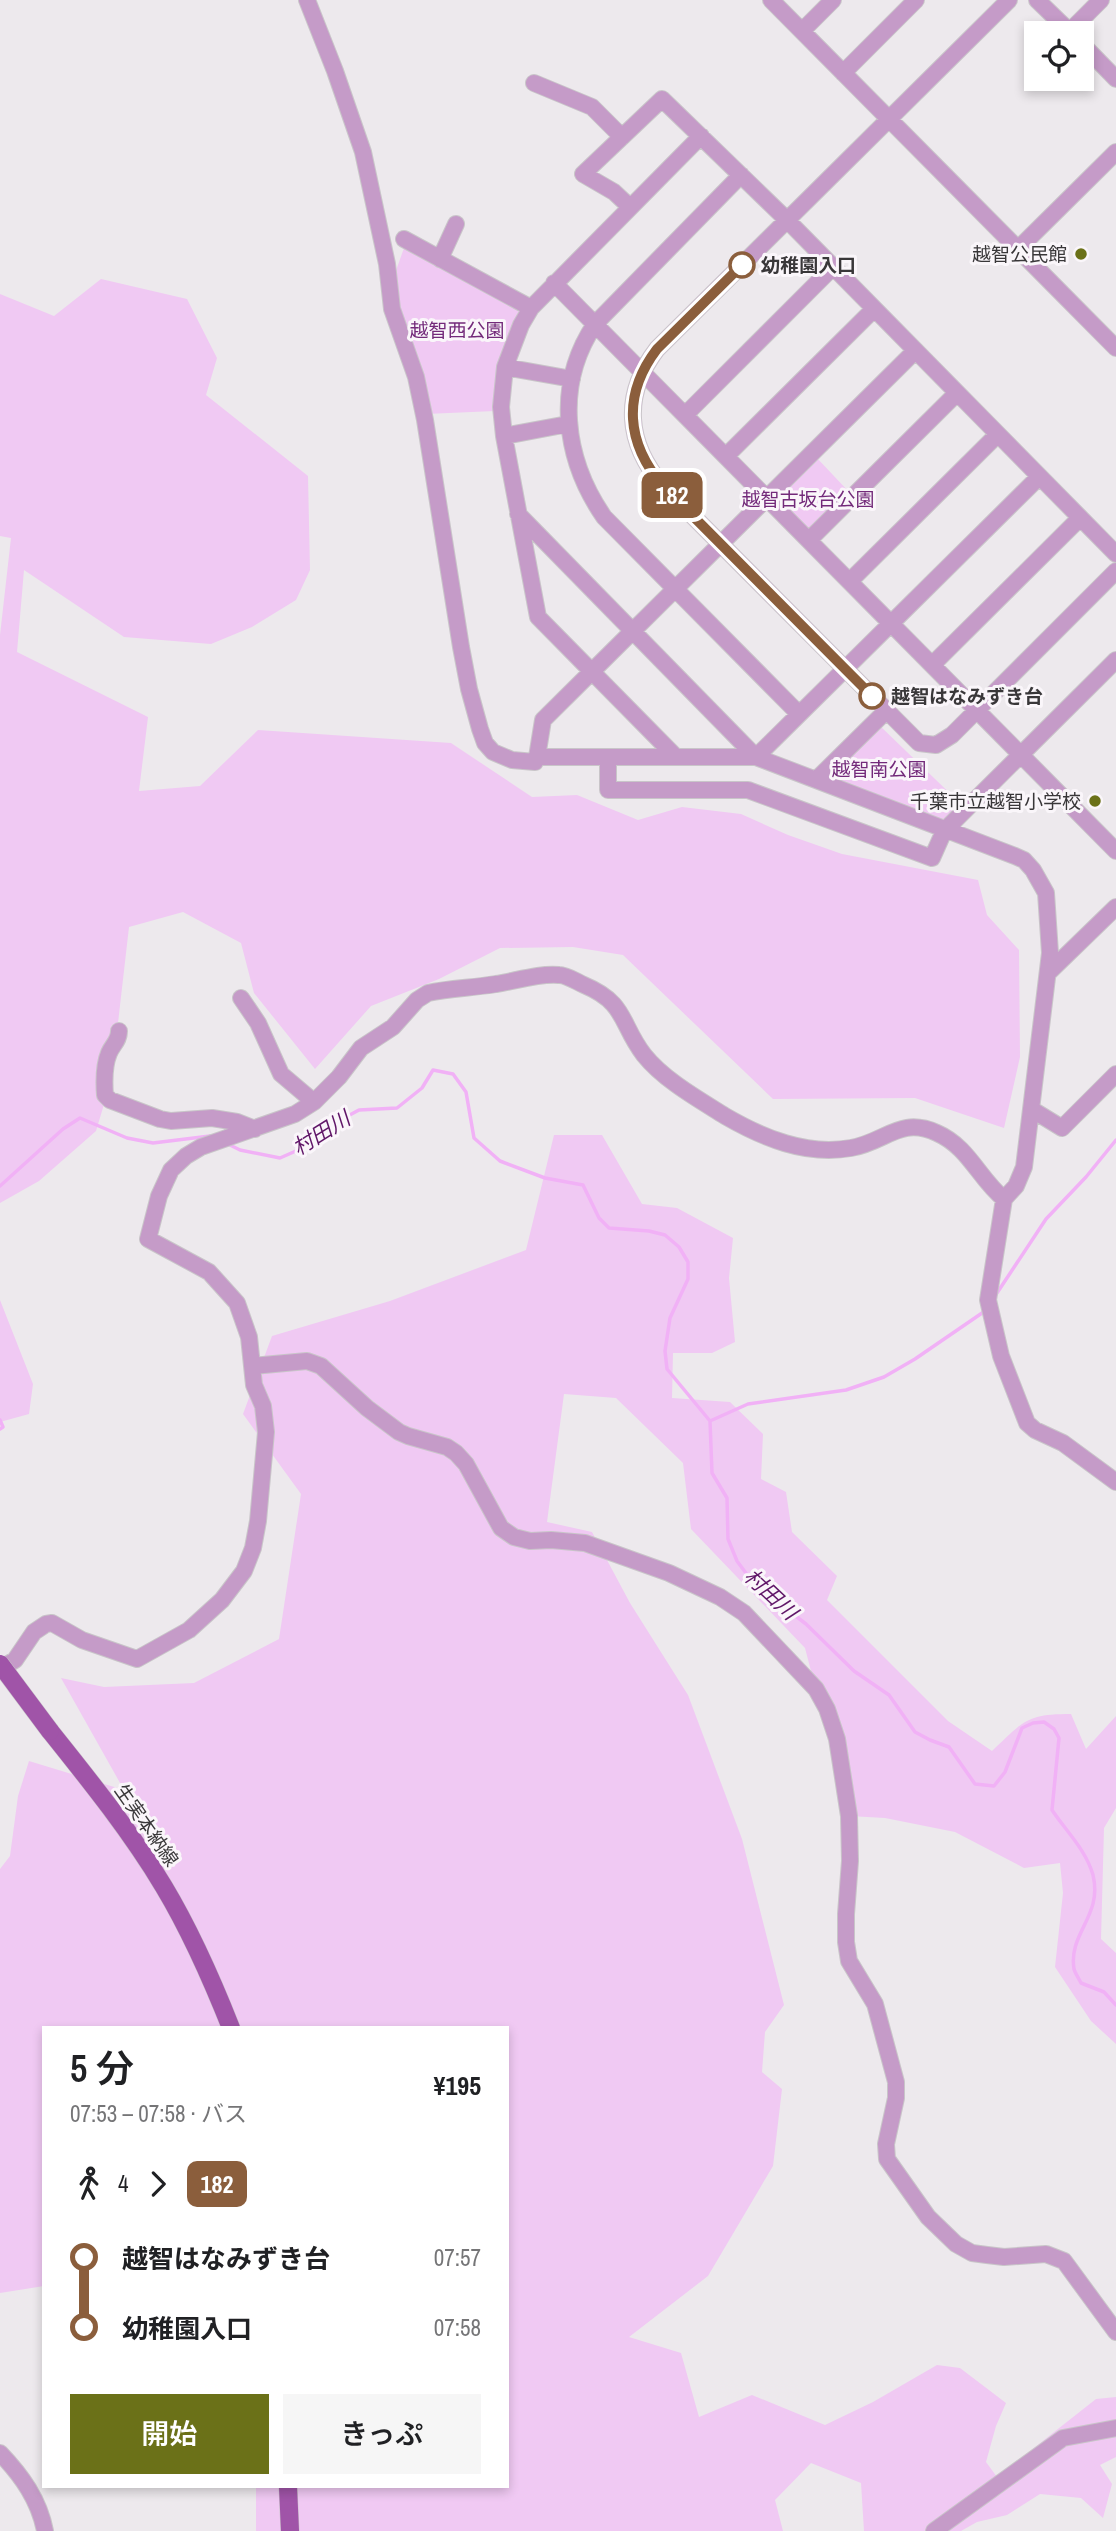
<!DOCTYPE html>
<html lang="ja">
<head>
<meta charset="utf-8">
<style>
	:root { --surface:#fff; --page:#f6f6f6; --text:#202124; --muted:#757577; --accent:#6b7118 }
	body { margin:0; font-family:"Archivo Narrow","Noto Sans JP",sans-serif; background:var(--page); color:var(--text); height:100vh; display:flex; flex-direction:column; font-size:26px; white-space:nowrap }
	* { box-sizing:border-box; margin:0 }
	p { font-size:23px; color:var(--muted) }
	.icon { flex:none; width:38px; height:38px; fill:none; stroke:currentColor; stroke-width:2; stroke-linecap:round; stroke-linejoin:round }
	.map { position:relative; flex:1; overflow:hidden }
	.details { position:absolute; left:42px; top:2026px; width:467px; height:462px; display:flex; flex-direction:column; background:var(--surface); border-radius:0px; box-shadow:0 4px 10px #0003 }
	.details>* { flex:none }
	.badge { padding:0 14px; border-radius:10px; font-size:24px; line-height:46px }
	.buttons { position:absolute; left:1024px; top:21px; display:grid; gap:14px }
	.buttons a { display:grid; place-items:center; width:70px; height:70px; border-radius:0px; background:var(--surface); box-shadow:0 4px 10px #0003; font-size:35px }
	.map>.badge { position:absolute; translate:-50% -50%; box-shadow:0 0 0 4px #fff }
	.legs { display:flex; align-items:center; gap:10px; height:77px; padding:0 28px; font-size:23px }
	.legs p { margin-inline-start:auto }
	.overview { display:flex; align-items:center; justify-content:space-between; height:119px; padding:0 28px }
	h1 { font-size:38px; font-weight:600; line-height:52px }
	.action { display:flex; gap:14px; margin-top:auto; padding:14px 28px }
	.action a { flex:1; height:80px; border-radius:0px; background:var(--accent); color:#fff; font-size:28px; font-weight:600; line-height:80px; text-align:center }
	.action a+a { background:var(--page); color:var(--text) }
	ul { padding:0 28px; list-style:none }
	li { display:flex; align-items:center; gap:24px; height:70px; font-size:26px }
	li i { display:grid; place-items:center; width:10px; height:100%; margin:0 9px; background:currentColor }
	li i::after { content:''; width:18px; height:18px; margin:-9px; border:5px solid; border-radius:50%; background:var(--surface) }
	li p { margin-inline-start:auto }
	li:first-child i { background:linear-gradient(#0000 50%,currentColor 0) }
	li:last-child i { background:linear-gradient(currentColor 50%,#0000 0) }
	.map>svg:first-child { display:block }
	.green { fill:#f0c9f3 }
	.lines { fill:none; stroke-linecap:round; stroke-linejoin:round }
	.stream { stroke:#f1b1f6; stroke-width:3.5 }
	.minor-casing { stroke:#c9c5c9; stroke-width:18 }
	.major-casing { stroke:#c9c5c9; stroke-width:19 }
	.minor { stroke:#c59bc8; stroke-width:16 }
	.major { stroke:#a054a8; stroke-width:18 }
	.major-bridge-casing { stroke:#c9c5c9; stroke-width:19; stroke-linecap:butt }
	.major-bridge { stroke:#a054a8; stroke-width:18 }
	.line-1-casing { stroke:#fff; stroke-width:16 }
	.line-1 { stroke:#8b5e3c; stroke-width:10 }
	.poi-dot { fill:#6b7118; stroke:#faf6fa; stroke-width:2.5 }
	.stop-1-dot { fill:#fff; stroke:#8b5e3c; stroke-width:3.5 }
	.labels { text-anchor:middle; dominant-baseline:central; stroke-width:6; stroke-linejoin:round; paint-order:stroke }
	.poi-label { font-size:19px; fill:#393739; stroke:#faf6fa; text-anchor:end }
	.stop-label { font-size:19px; font-weight:bold; fill:#393739; stroke:#faf6fa; text-anchor:start }
	.park-label { font-size:19px; fill:#732a7a; stroke:#faf6fa }
	.street-label { font-size:19px; fill:#393739; stroke:#faf6fa }
	.water-label { font-size:21px; font-style:italic; fill:#601668; stroke:#faf6fa }
</style>
</head>
<body>
<div class="map">
<svg width="1116" height="2531" viewBox="0 0 1116 2531">
	<rect width="100%" height="100%" fill="#ede9ed"/>
	<path class="green" d="M410,247L519,308L521,317L495,411L426,414L397,309L393,279L404,248Z
		M101,279L187,299L217,358L206,395L308,476L310,570L296,600L252,627L211,644L124,637L24,570L17,652L148,717L139,791L200,786L258,730L451,743L532,797L577,795L638,820L682,807L741,814L788,835L842,854L978,880L987,915L1019,950L1020,1057L1004,1128L915,1098L773,1099L623,955L573,947L500,948L439,979L371,1006L315,1069L254,993L241,943L183,912L129,927L118,1023L110,1035L111,1081L96,1131L39,1181L0,1203V635L11,538L0,536V294L54,316Z
		M816,457L850,493L807,534L772,499Z
		M878,724L963,806L945,823L827,782L828,775Z
		M554,1135H602L642,1204L677,1208L733,1238L729,1278L735,1342L712,1353H673L672,1398L730,1402L763,1434L761,1479L786,1492L792,1532L837,1576L827,1600L948,1721L992,1751C1024,1721 1026,1714 1071,1714L1086,1749L1116,1716V1808L1104,1828L1101,1939L1116,1953V2044L1091,2021L1055,1967L1063,1893L1060,1863L1024,1868L955,1832L885,1818L849,1816L805,1648L691,1529L683,1463L616,1398L564,1394L547,1522L592,1532L630,1603L688,1695L742,1839L784,2005L765,2032L762,2072L782,2089L773,2166L708,2276L629,2337L681,2353L699,2417L752,2395L825,2425L873,2402L937,2365L960,2368L1006,2403L996,2426L986,2462L997,2477L1096,2399L1116,2397V2457L1100,2465L1112,2484L1103,2518L1081,2498L1040,2494L1007,2515L977,2522L961,2531H864L861,2483L811,2463L775,2500L783,2531H256V2487H508V2028H44V2286L0,2293V1869L10,1856L18,1796L29,1761L124,1790L61,1678L104,1687L194,1683L279,1639L301,1494L243,1414L272,1336L390,1301L526,1250Z
		M0,1300L33,1384L29,1414L0,1422Z"/>
	<g class="lines">
		<path class="stream" d="M226,1143L240,1150L280,1158L314,1143L331,1125L359,1110L397,1108L422,1088L433,1070L453,1074L466,1092L474,1138L500,1161L545,1178L583,1185L599,1218L609,1228L649,1231L665,1235L679,1247L688,1262V1279L670,1318L665,1351L667,1369L710,1421L712,1473L727,1498L728,1539L737,1561L754,1584L806,1624L854,1671L889,1695L915,1732L930,1740L949,1747L975,1784L994,1786L1005,1772L1022,1728L1033,1723L1044,1722L1054,1729L1059,1738L1052,1810C1066,1831 1086,1850 1093,1875C1103,1916 1068,1933 1074,1969C1075,1973 1079,1979 1081,1983L1104,1992L1116,2005
			M0,1186L63,1129L80,1118L127,1138L153,1143L210,1136
			M995,1296L1046,1219L1086,1177L1116,1140
			M0,1420L3,1427L0,1429
			M710,1421L748,1404L846,1390L884,1377L915,1359L985,1311"/>
		<defs>
			<path id="minor" d="M307,0L335,71L363,152L387,264L392,309L416,377L425,420L461,647L469,689L480,729L485,743L493,752L512,760L535,762L537,757
				M771,0L1116,348
				M1009,0L657,349C622,395 626,443 663,486L919,743L936,745L952,735L1116,571
				M1037,0L1071,33
				M802,31L833,0
				M1069,32L1101,0
				M1082,44L1116,79
				M843,73L916,0
				M534,83L592,107L622,137
				M741,175L595,324C554,385 564,459 604,517L799,714
				M630,207L614,192L583,174L662,99L787,220L1116,554
				M404,239L531,308
				M1018,249L1116,152
				M440,259L456,224
				M554,283L1116,851
				M915,351L543,720L537,757H756L1015,856L1024,860L1033,870L1046,893L1050,953L1024,1167L1016,1186L1004,1199L988,1300L1001,1356L1027,1423L1035,1430L1063,1443L1116,1482
				M505,367L572,379
				M685,415L833,267
				M504,436L568,424
				M726,456L874,309
				M518,514L756,757L1039,477
				M809,540L956,394
				M850,581L997,435
				M933,664L1080,518
				M608,757V790H748L932,858L944,831L1116,660
				M676,757L538,617L504,436L501,407L505,367L521,325L531,308L701,136
				M816,780L886,711
				M1049,972L1116,907
				M241,998L258,1023L281,1074L314,1102
				M119,1031C119,1041 113,1044 109,1053C104,1065 104,1082 105,1095L110,1100L160,1119L171,1121L212,1118L237,1122L255,1129
				M1031,1109L1062,1128L1116,1074
				M253,1366L307,1361L321,1366L367,1408L399,1432L408,1436L447,1447L456,1453L466,1464L501,1528L514,1537L530,1541L551,1540L585,1543L669,1573L720,1597L744,1613L816,1689L827,1709L837,1739L849,1816L850,1861L846,1914V1942L849,1961L875,2004L896,2082V2098L886,2144L887,2159L928,2217L956,2244L972,2253L987,2255L1004,2257L1046,2254L1064,2261L1116,2332
				M0,1669L15,1660L34,1632L46,1624L52,1623L82,1640L137,1659L189,1630L222,1600L244,1571L253,1548L258,1521L266,1432L263,1406L254,1385L249,1337L237,1303L209,1272L148,1239L159,1196L171,1170L186,1156L201,1147L295,1114L314,1102L339,1077L361,1048L393,1027L417,1000L428,993C450,988 473,988 496,984C516,981 539,973 559,975C567,975 577,982 584,985C627,1003 620,1024 644,1055C664,1080 698,1099 725,1116C763,1138 806,1156 851,1148C886,1142 900,1116 937,1133C969,1147 979,1179 1004,1199
				M0,2453C22,2476 39,2500 45,2531
				M934,2531L1063,2438L1116,2428"/>
			<path id="major" d="M50,1731C90,1781 131,1832 164,1887C191,1932 212,1980 231,2028
				M288,2487L290,2531"/>
		</defs>
		<use href="#minor" class="minor-casing"/>
		<use href="#major" class="major-casing"/>
		<use href="#minor" class="minor"/>
		<use href="#major" class="major"/>
		<defs>
			<path id="major-bridge" d="M0,1664L50,1731"/>
		</defs>
		<use href="#major-bridge" class="major-bridge-casing"/>
		<use href="#major-bridge" class="major-bridge"/>
	</g>
	<g class="lines">
		<defs>
			<path id="line-1" d="M742,265L657,349C622,395 626,443 663,486L872,696"/>
		</defs>
		<use href="#line-1" class="line-1-casing"/>
		<use href="#line-1" class="line-1"/>
	</g>
	<g class="poi-dot">
		<circle cx="1081" cy="254" r="7"/>
		<circle cx="1095" cy="801" r="7"/>
	</g>
	<g class="stop-1-dot">
		<circle cx="742" cy="265" r="12"/>
		<circle cx="872" cy="696" r="12"/>
	</g>
	<g class="labels">
		<g class="poi-label">
			<text x="1067" y="254">越智公民館</text>
			<text x="1081" y="801">千葉市立越智小学校</text>
		</g>
		<g class="stop-label">
			<text x="761" y="265">幼稚園入口</text>
			<text x="891" y="696">越智はなみずき台</text>
		</g>
		<g class="park-label">
			<text x="457" y="330">越智西公園</text>
			<text x="808" y="499">越智古坂台公園</text>
			<text x="879" y="769">越智南公園</text>
		</g>
		<g class="street-label">
			<text transform="translate(147 1825) rotate(55)">生実本納線</text>
		</g>
		<g class="water-label">
			<text transform="translate(321 1133) rotate(-32)">村田川</text>
			<text transform="translate(771 1594) rotate(43)">村田川</text>
		</g>
	</g>
</svg>
<div class="buttons">
<a><svg class="icon" aria-label="locate" viewBox="0 0 24 24"><circle cx="12" cy="12" r="6"/><path d="M12 2v4M12 18v4M2 12h4M18 12h4"/></svg></a>
</div>
<b class="badge" style="left:672px;top:495px;background:#8b5e3c;color:#fff">182</b>
<section class="details">
<div class="overview"><div><h1>5 分</h1><p>07:53 – 07:58 · バス</p></div><b>¥195</b></div>
<div class="legs"><svg class="icon" aria-label="walk" viewBox="0 0 24 24"><circle cx="13" cy="4" r="2"/><path d="M13 8l-2 6 4 7M11 14l-3 7M7 12l3-4h3l4 4"/></svg>4<svg class="icon" aria-label="forward" viewBox="0 0 24 24"><path d="M9 5l7 7-7 7"/></svg><b class="badge" style="background:#8b5e3c;color:#fff">182</b></div>
<ul>
<li><i style="color:#8b5e3c"></i><b>越智はなみずき台</b><p>07:57</p></li>
<li><i style="color:#8b5e3c"></i><b>幼稚園入口</b><p>07:58</p></li>
</ul>
<div class="action"><a>開始</a><a>きっぷ</a></div>
</section>
</div>
</body>
</html>
